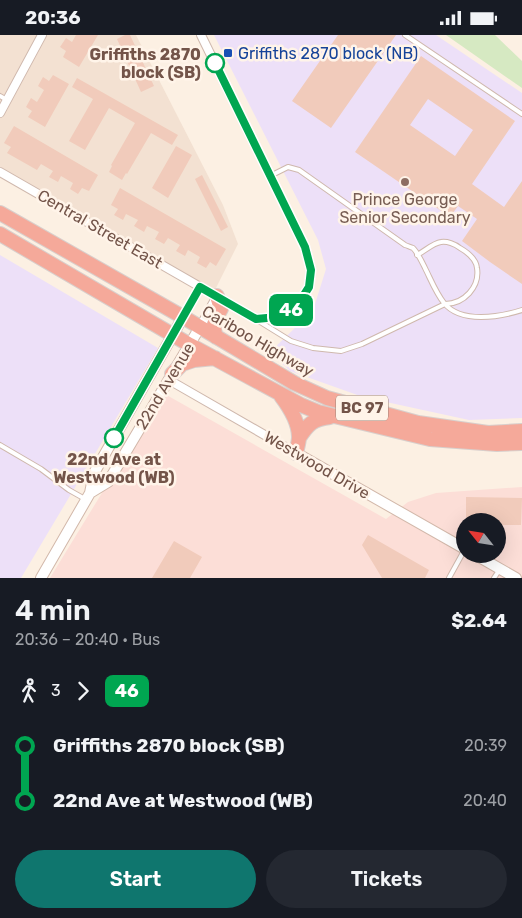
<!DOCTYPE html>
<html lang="en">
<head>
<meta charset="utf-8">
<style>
	:root { --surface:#171b24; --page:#242831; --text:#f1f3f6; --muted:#9ea1a6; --accent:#0f766e }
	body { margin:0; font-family:Rubik,sans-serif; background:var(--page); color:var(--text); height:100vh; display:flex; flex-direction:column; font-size:19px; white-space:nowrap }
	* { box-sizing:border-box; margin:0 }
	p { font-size:16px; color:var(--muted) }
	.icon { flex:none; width:28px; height:28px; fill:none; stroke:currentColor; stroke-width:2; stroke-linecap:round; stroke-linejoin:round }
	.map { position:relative; height:543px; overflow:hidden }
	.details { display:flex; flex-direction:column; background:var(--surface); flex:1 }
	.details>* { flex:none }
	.badge { padding:0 10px; border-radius:8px; font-size:18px; line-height:32px }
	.needle { width:32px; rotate:300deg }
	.fabs { position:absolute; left:456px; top:478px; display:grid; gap:10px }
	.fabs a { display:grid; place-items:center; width:50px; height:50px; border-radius:50%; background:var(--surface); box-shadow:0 5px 20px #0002; font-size:25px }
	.map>.badge { position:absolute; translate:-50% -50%; box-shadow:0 0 0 2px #fff }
	.legs { display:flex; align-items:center; gap:8px; height:55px; padding:0 15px; font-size:16px }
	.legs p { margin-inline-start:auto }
	.overview { display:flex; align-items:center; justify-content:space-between; height:85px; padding:0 15px }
	h1 { font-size:28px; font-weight:600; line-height:38px }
	.button { display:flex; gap:10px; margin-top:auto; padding:10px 15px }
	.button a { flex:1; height:58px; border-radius:30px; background:var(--accent); color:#fff; font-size:20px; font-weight:600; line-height:58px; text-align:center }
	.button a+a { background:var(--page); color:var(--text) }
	ul { padding:0 15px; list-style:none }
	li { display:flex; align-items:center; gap:18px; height:55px; font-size:19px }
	li i { display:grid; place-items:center; width:8px; height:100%; margin:0 6px; background:currentColor }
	li i::after { content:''; width:12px; height:12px; margin:-6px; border:4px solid; border-radius:50%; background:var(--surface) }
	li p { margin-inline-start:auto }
	li:first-child i { background:linear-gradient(#0000 50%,currentColor 0) }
	li:last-child i { background:linear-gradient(currentColor 50%,#0000 0) }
	.status { display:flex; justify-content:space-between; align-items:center; height:35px; padding:0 25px; background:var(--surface); direction:ltr }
	.status svg { height:14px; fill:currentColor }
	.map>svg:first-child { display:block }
	.residential { fill:#f3e1d2 }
	.commercial { fill:#fcded7; fill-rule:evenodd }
	.education { fill:#ede0f8 }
	.green { fill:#d6e9c2 }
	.building { fill:#f1cbbb; fill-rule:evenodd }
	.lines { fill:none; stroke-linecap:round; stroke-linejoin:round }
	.lane-casing { stroke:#cfb8ad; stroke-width:6 }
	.street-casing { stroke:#cfb8ad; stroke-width:10 }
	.secondary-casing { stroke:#d2b8aa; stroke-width:12 }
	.highway-casing { stroke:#d8cfcc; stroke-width:16 }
	.lane { stroke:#fff; stroke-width:4 }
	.street { stroke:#fff; stroke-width:8 }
	.secondary { stroke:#fff; stroke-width:10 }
	.highway { stroke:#f5a99a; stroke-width:14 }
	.line-1-casing { stroke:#fff; stroke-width:11 }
	.line-1 { stroke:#00a651; stroke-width:8 }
	.transit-dot { fill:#1a4fb4; stroke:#fff4e9; stroke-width:2 }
	.stop-1-dot { fill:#fff; stroke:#00a651; stroke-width:2.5 }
	.education-dot { fill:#8d6e63; stroke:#fff4e9; stroke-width:2 }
	.labels { text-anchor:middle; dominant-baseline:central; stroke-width:5; stroke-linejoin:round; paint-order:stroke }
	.shield { fill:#fff4e9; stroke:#9d8479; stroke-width:1 }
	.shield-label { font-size:15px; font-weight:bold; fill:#735449 }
	.transit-label { font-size:16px; fill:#164399; stroke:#fff4e9; text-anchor:start }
	.stop-label { font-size:16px; font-weight:bold; fill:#735449; stroke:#fff4e9; text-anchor:end }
	.education-label { font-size:16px; fill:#785e54; stroke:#fff4e9 }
	.street-label { font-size:16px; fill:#735449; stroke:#fff4e9 }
</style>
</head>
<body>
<div class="status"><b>20:36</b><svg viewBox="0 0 49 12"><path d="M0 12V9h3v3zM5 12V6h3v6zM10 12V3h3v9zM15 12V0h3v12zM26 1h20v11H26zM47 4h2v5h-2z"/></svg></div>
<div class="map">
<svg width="522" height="543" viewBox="0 0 522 543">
	<rect width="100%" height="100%" fill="#fcf0e3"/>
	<path class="residential" d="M0,0H136L223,170L238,209L214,257L0,135Z"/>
	<path class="commercial" d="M163,358L386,484L408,467L436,458L522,452V543H50ZM465,486H498V519H465Z"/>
	<path class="education" d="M214,0H436L522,58V383L469,385L363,362L290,336L270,317L297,291L315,269L326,234L318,205Z
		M0,220L158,313L21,543H0Z"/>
	<path class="green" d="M446,0H495L522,26V53Z"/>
	<path class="building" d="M76,0H98L79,32L63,22L66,16L60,12L66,3L72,7Z
		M125,0H130L154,51L141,57L117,4Z
		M338,0H396L331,93L292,66Z
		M421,21L515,86L472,149L504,172L522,146V249L490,227L462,206L477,184L458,171L450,182L355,117ZM428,64L473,95L455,121L410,90Z
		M53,40L69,49L45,92L28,82L32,76L26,72L31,63L37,67L44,55L38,51L43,42L49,46Z
		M77,43L178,100L172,110L151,98L127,139L126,138L122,145L109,137L112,131L111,130L135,88L109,73L85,115L69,106L93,64L72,52Z
		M14,91L98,140L89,156L82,153L78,159L70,154L73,148L61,141L58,147L49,142L53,136L41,129L37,135L7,118L11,112L4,108Z
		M176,111L192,120L168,163L152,153Z
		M202,140L228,192L221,196L195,144Z
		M120,153L226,214L216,231L210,227L206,233L197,228L200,222L188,215L185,221L176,216L180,210L168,203L164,209L155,204L159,197L147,191L144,197L134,191L138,185L126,179L123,185L114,180L118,174L111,170Z
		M466,462L522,463L521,490H498V486H466Z
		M368,500L429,535L425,543H382L362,510Z
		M174,506L202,522L190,543H152Z"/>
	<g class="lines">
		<defs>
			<path id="lane" d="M405,0L522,79
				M0,61L7,65
				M270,141L288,132L299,135L405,210C408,211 410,212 413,213C418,218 422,227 425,233C431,245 436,258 444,268C461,289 500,282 522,275
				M257,285L291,306L313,313L341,316L362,309L445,269C464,269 480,252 477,233C476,224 467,217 460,213C455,209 447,206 441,207C433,208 425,216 417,220
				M0,410L41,434L69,455L85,464
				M449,543L465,514
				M494,543L500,534"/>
			<path id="street" d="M0,78L42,0
				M0,137L256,284L278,282L295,273L309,252L311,235L305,212L201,0
				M183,282L200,252
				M200,292L217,261
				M169,345L296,418"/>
			<path id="secondary" d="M296,418L465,514
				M90,458L108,447L200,292
				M474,519L516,543
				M41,543L90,458L94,438L183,282"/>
			<path id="highway" d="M0,178L183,282L294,348L327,363L418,388L488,398L522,396
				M0,199L190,310L301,370L318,377L430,404L497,409L522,408
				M216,302C212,291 215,284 221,274L217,261
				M172,339L182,329L194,325L215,323
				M281,361C290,373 299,387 299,402C299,407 297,413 296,418
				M299,403C308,389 313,384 330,382"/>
		</defs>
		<use href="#lane" class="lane-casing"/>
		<use href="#street" class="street-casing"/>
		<use href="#secondary" class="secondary-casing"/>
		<use href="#highway" class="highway-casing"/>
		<use href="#lane" class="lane"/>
		<use href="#street" class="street"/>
		<use href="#secondary" class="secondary"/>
		<use href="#highway" class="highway"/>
	</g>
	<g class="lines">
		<defs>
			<path id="line-1" d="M114,403L200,252L256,284L278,282L295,274L309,252L311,235L305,212L215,28"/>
		</defs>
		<use href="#line-1" class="line-1-casing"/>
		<use href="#line-1" class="line-1"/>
	</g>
	<rect class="transit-dot" x="223" y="13" width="10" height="10" rx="2.5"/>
	<g class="stop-1-dot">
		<circle cx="215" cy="28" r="9"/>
		<circle cx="114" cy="403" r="9"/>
	</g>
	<circle class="education-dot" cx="405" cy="147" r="5"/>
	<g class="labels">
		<rect class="shield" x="336" y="360.5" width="52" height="25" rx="4"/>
		<g class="shield-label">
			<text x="362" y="373">BC 97</text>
		</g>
		<g class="transit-label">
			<text x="238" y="18">Griffiths 2870 block (NB)</text>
		</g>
		<g class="stop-label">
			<text x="201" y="19">Griffiths 2870<tspan x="201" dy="18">block (SB)</tspan></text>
			<text x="114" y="424" text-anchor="middle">22nd Ave at<tspan x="114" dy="18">Westwood (WB)</tspan></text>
		</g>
		<g class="education-label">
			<text x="405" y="164">Prince George<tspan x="405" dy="18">Senior Secondary</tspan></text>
		</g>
		<g class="street-label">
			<text transform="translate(100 194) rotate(30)">Central Street East</text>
			<text transform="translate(258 306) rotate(30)">Cariboo Highway</text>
			<text transform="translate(165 351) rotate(-59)">22nd Avenue</text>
			<text transform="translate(317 430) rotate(30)">Westwood Drive</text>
		</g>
	</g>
</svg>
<div class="fabs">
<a><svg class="needle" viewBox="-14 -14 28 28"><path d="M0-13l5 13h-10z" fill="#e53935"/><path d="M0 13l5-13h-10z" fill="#9ea1a6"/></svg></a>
</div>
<b class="badge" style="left:291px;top:275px;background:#00a651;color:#fff">46</b>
</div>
<section class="details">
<div class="overview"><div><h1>4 min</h1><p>20:36 – 20:40 · Bus</p></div><b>$2.64</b></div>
<div class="legs"><svg class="icon" aria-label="walk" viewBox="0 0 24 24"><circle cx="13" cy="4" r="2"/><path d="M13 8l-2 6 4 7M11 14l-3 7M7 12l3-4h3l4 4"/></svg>3<svg class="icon" aria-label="forward" viewBox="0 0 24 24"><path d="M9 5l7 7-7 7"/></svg><b class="badge" style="background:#00a651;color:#fff">46</b></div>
<ul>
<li><i style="color:#00a651"></i><b>Griffiths 2870 block (SB)</b><p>20:39</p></li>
<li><i style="color:#00a651"></i><b>22nd Ave at Westwood (WB)</b><p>20:40</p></li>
</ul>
<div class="button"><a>Start</a><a>Tickets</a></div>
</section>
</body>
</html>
